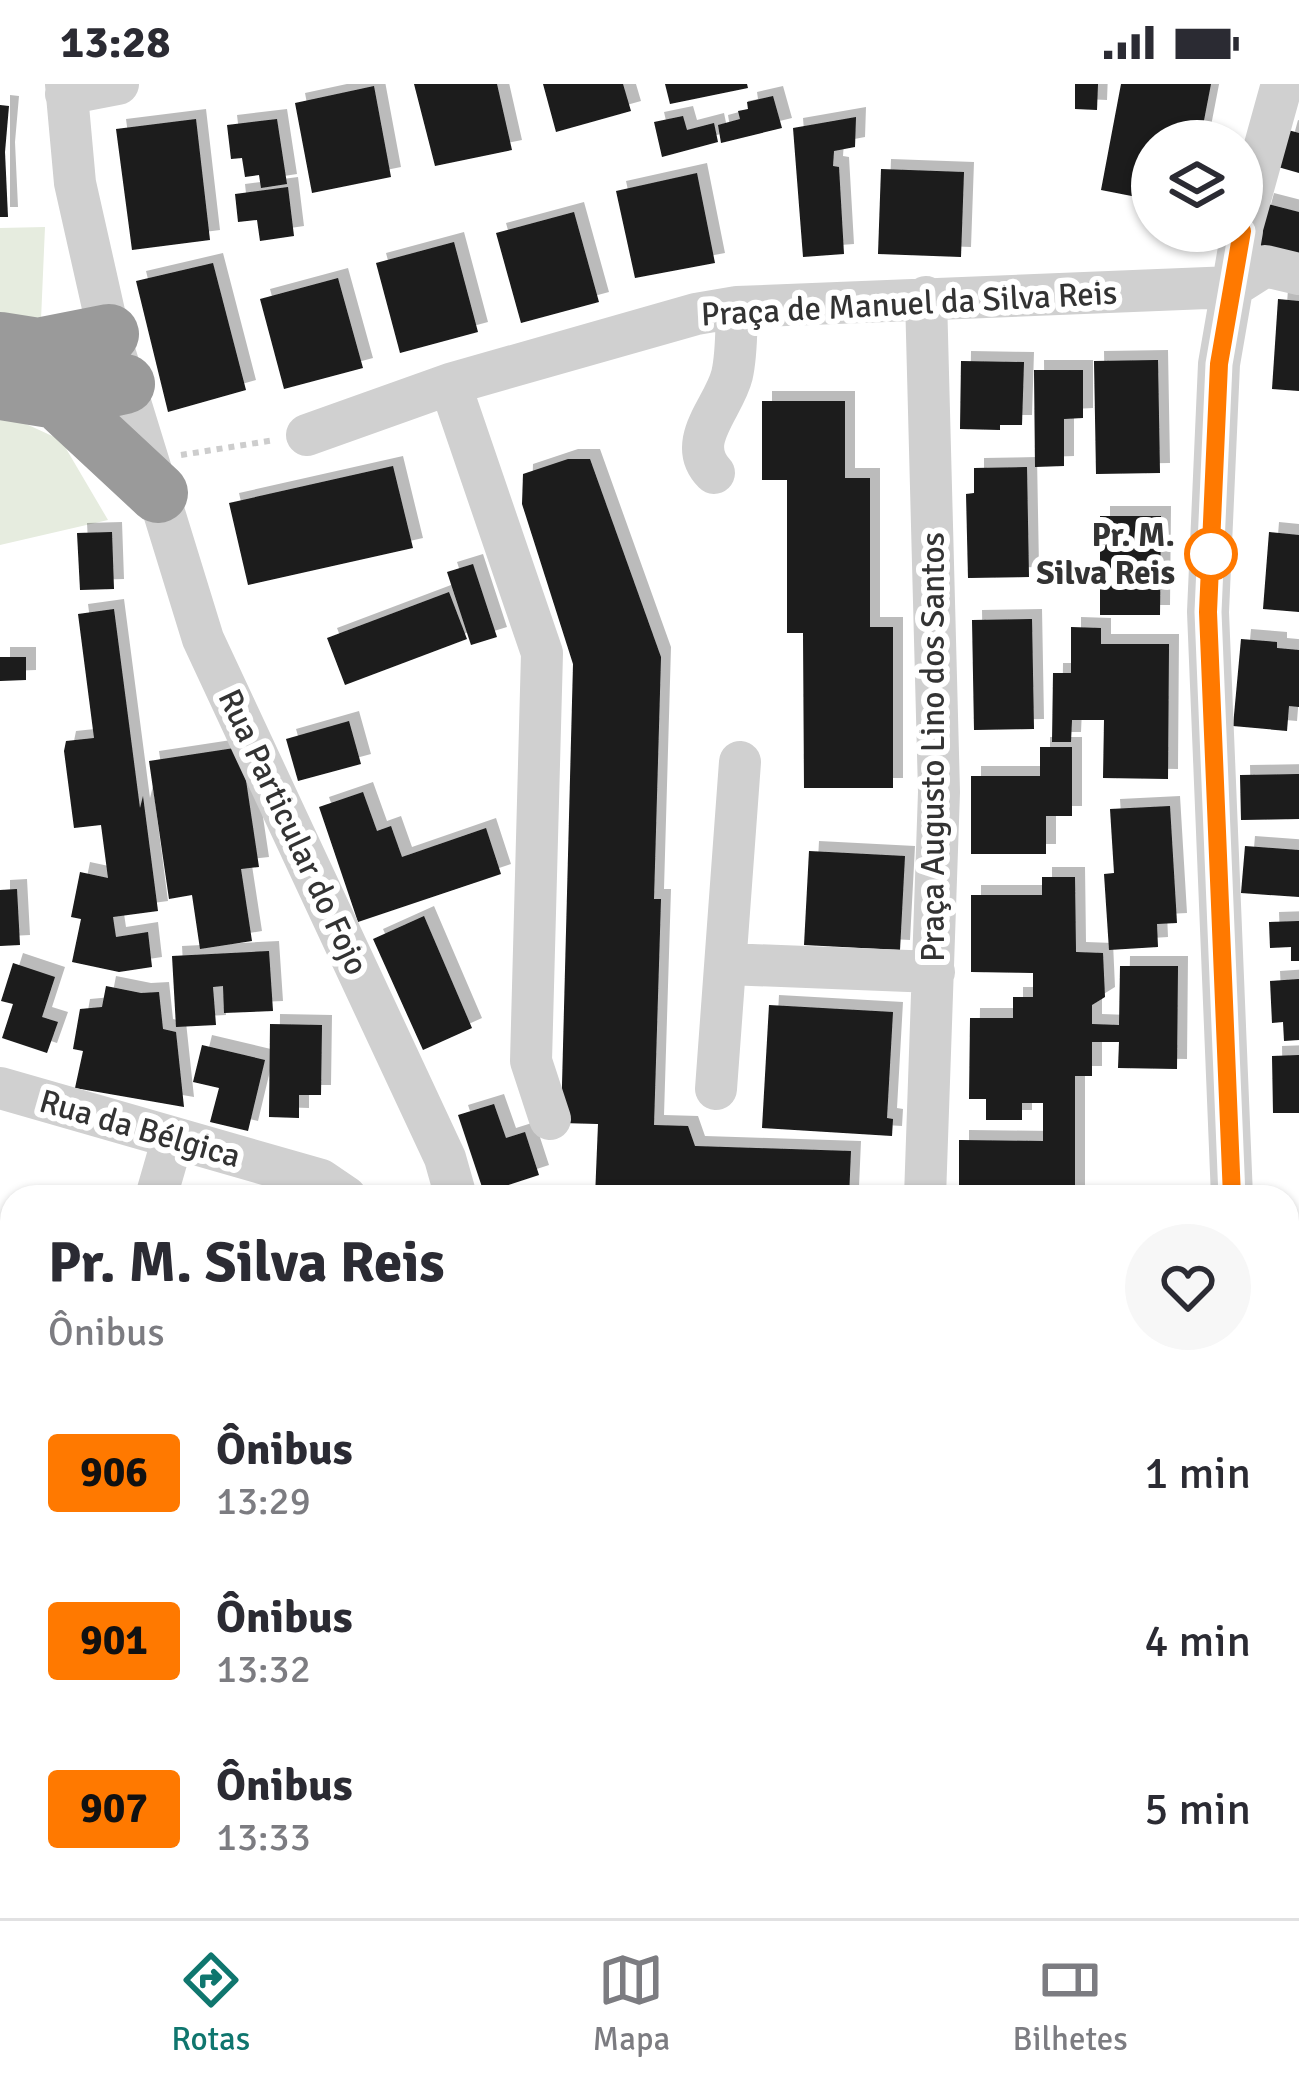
<!DOCTYPE html>
<html lang="pt">
<head>
<meta charset="utf-8">
<style>
	:root { --surface:#fff; --page:#f7f7f7; --text:#2b2b33; --muted:#7c7c81; --line:#e1e1e2; --accent:#0f766e }
	body { margin:0; font-family:Signika,sans-serif; background:var(--page); color:var(--text); height:100vh; display:flex; flex-direction:column; font-size:45px; white-space:nowrap }
	* { box-sizing:border-box; margin:0 }
	p { font-size:39px; color:var(--muted) }
	.icon { flex:none; width:66px; height:66px; fill:none; stroke:currentColor; stroke-width:2; stroke-linecap:round; stroke-linejoin:round }
	.map { position:relative; flex:1; overflow:hidden }
	.drawer { position:absolute; left:0px; top:1101px; width:1299px; height:735px; display:flex; flex-direction:column; background:var(--surface); border-radius:36px 36px 0 0; box-shadow:0 3px 9px #0004 }
	.drawer>* { flex:none }
	.badge { padding:0 24px; border-radius:9px; font-size:42px; line-height:78px }
	.tools { position:absolute; left:1131px; top:36px; display:grid; gap:24px }
	.tools a { display:grid; place-items:center; width:132px; height:132px; border-radius:50%; background:var(--surface); box-shadow:0 3px 9px #0004; font-size:60px }
	.map>.badge { position:absolute; translate:-50% -50%; box-shadow:0 0 0 6px #fff }
	.round { display:grid; place-items:center; flex:none; width:126px; height:126px; border-radius:63px; background:var(--page) }
	.head { display:flex; align-items:center; justify-content:space-between; height:204px; padding:0 48px }
	h1 { font-size:57px; font-weight:700; line-height:90px }
	ul { padding:0; list-style:none }
	li { display:flex; align-items:center; gap:36px; height:168px; padding:0 48px }
	li div { flex:1 }
	li b { display:block; font-size:45px }
	li em { font-style:normal }
	li .badge { min-width:132px; font-weight:700; text-align:center }
	.status { display:flex; justify-content:space-between; align-items:center; height:84px; padding:0 60px; background:var(--surface); direction:ltr }
	.status svg { height:33px; fill:currentColor }
	.menu { display:flex; justify-content:space-around; align-items:center; height:168px; border-top:3px solid var(--line); background:var(--surface); font-size:33px; color:var(--muted) }
	.menu a { display:grid; justify-items:center; gap:6px }
	.menu .active { color:var(--accent) }
	.map>svg:first-child { display:block }
	.green { fill:#e6ecdf }
	.building { fill:#1a1a1a; filter:url(#shadow) }
	.lines { fill:none; stroke-linecap:round; stroke-linejoin:round }
	.path { stroke:#cdcdcd; stroke-width:6; stroke-dasharray:6 6; stroke-linecap:butt }
	.minor { stroke:#d0d0d0; stroke-width:42 }
	.major { stroke:#ababab; stroke-width:54 }
	.highway { stroke:#9a9a9a; stroke-width:60 }
	.line-casing { stroke:#fff; stroke-width:27 }
	.line { stroke:#ff7900; stroke-width:18 }
	.stop-dot { fill:#fff; stroke:#ff7900; stroke-width:6 }
	.labels { text-anchor:middle; dominant-baseline:central; stroke-width:12; stroke-linejoin:round; paint-order:stroke }
	.street-label { font-size:33px; fill:#333; stroke:#fff }
	.stop-label { font-size:33px; font-weight:bold; fill:#333; stroke:#fff; text-anchor:end }
</style>
</head>
<body>
<div class="status"><b>13:28</b><svg viewBox="0 0 49 12"><path d="M0 12V9h3v3zM5 12V6h3v6zM10 12V3h3v9zM15 12V0h3v12zM26 1h20v11H26zM47 4h2v5h-2z"/></svg></div>
<div class="map">
<svg width="1299" height="1834" viewBox="0 0 1299 1834">
	<defs>
		<filter id="shadow"><feDropShadow dx="10" dy="-10" stdDeviation="0" flood-color="#0004"/></filter>
	</defs>
	<rect width="100%" height="100%" fill="#fff"/>
	<path class="green" d="M45,143L41,236L0,235V144Z
		M0,328L61,356L108,436L0,461Z"/>
	<path class="building" d="M414,0H497L512,66L435,82Z
		M543,0H623L631,27L556,48Z
		M665,0H747L748,4L670,20Z
		M1075,0H1098L1097,26L1075,25Z
		M1121,0H1211L1200,57H1152V116L1101,106Z
		M374,2L391,93L312,109L295,19Z
		M773,12L782,44L721,59L718,41L740,35L738,27L748,25L747,18Z
		M0,21L9,22L5,68L8,133H0Z
		M683,32L687,46L714,39L718,58L662,73L654,38Z
		M856,33L855,63L834,67L833,82L839,83L844,170L803,173L793,44Z
		M196,35L210,156L132,166L116,45Z
		M277,35L287,100L261,104L259,91L245,93L242,74L231,75L227,41Z
		M1288,46L1299,49V89L1278,83Z
		M881,85L964,88L961,173L878,170Z
		M697,89L715,179L635,194L616,107Z
		M288,103L294,152L260,157L257,136L238,138L235,110Z
		M1264,119L1299,128V172L1253,160Z
		M574,128L599,218L521,239L496,149Z
		M454,158L478,248L400,269L376,179Z
		M213,179L246,306L168,328L136,197Z
		M338,194L363,284L284,305L260,215Z
		M1278,215L1299,217V307L1272,305Z
		M1158,276L1160,389L1096,390L1094,277Z
		M961,277L1024,278L1022,341H1000V346L960,345Z
		M1034,286H1083V334L1064,335V382L1035,383Z
		M762,317H845V394H870V543H893V704H804L803,549H787V396H762Z
		M568,375H590L661,573L654,815H661L654,1041L688,1042L695,1062L851,1067L849,1113H595L598,1040L561,1039L573,580L522,420L523,390Z
		M393,382L413,464L248,501L229,419Z
		M1027,383L1029,493L968,494L966,410L974,409V384Z
		M1100,432H1161L1160,531H1100Z
		M112,448L114,505L80,506L77,449Z
		M1269,448L1299,451V528L1263,525Z
		M473,480L497,553L471,561L447,488Z
		M449,508L467,555L345,601L327,554Z
		M114,525L140,724L143,712L158,827L113,833L116,853L148,848L152,883L119,888L72,878L81,835L71,833L80,788L108,794L101,741L74,744L64,667L66,657L94,654L78,530Z
		M1032,535L1034,645L974,646L972,536Z
		M1071,543L1101,544V560H1169L1168,695L1103,694L1104,636H1072L1071,658H1052L1053,589H1071Z
		M1241,555L1277,558V564L1299,566V623L1289,622L1287,647L1233,642Z
		M0,573H26V596L0,597Z
		M349,637L361,680L298,697L286,655Z
		M241,663L259,783L241,785L252,857L200,865L192,811L169,815L149,677Z
		M1040,663H1072V732H1046V770H971V692H1040Z
		M1299,690V735L1241,736L1240,691Z
		M363,708L377,747L391,742L402,773L486,744L501,790L358,838L319,723Z
		M1170,722L1177,839L1157,840L1158,863L1109,866L1104,790L1114,789L1110,725Z
		M1245,762L1299,766V813L1241,809Z
		M809,767L905,772L900,866L804,861Z
		M1042,793H1075L1076,868L1103,869L1105,913L1092,921V940L1119,941L1120,882H1178L1177,985L1118,984L1119,958H1092V992H1075V1113H959V1056L1043,1057V1019H1022V1036H986V1015H969L970,934H1013V913H1033V889L971,888V811H1042Z
		M17,805L20,861L0,862V806Z
		M424,832L472,944L423,966L373,855Z
		M1299,837V877H1291V863L1270,864L1269,838Z
		M269,867L273,927L224,929L223,902L213,903L216,941L176,943L172,872Z
		M13,879L55,893L42,933L58,938L47,969L2,954L13,920L1,917Z
		M1299,895V956L1284,957L1283,938L1272,939L1270,897Z
		M106,902L141,909L159,908L163,945L176,948L184,1023L75,1004L83,967L73,965L80,925L102,923Z
		M769,921L893,928L887,1034L893,1035L892,1052L762,1044Z
		M270,940L322,941L321,1011H299V1034L269,1033Z
		M202,961L265,976L248,1047L210,1038L219,1004L193,998Z
		M1299,971V1029H1273L1272,972Z
		M494,1020L506,1054L525,1048L539,1091L484,1109L458,1031Z
		M12,1244V1375L0,1380V1249Z
		M1299,1398V1448L1291,1449L1287,1400Z
		M1299,1481V1554L1293,1556L1287,1538V1485Z
		M1287,1691L1299,1705V1762L1287,1772Z
		M1299,1814V1834H1231L1262,1824H1287V1817Z
		M118,1824H404V1834H117Z
		M471,1824H571V1834H471Z
		M583,1824H717L718,1834H583Z
		M1169,1824H1197L1199,1834H1137Z"/>
	<g class="lines">
		<path class="path" d="M181,371L275,356
			M1287,1224L1299,1228
			M1287,1348L1299,1338"/>
		<path class="minor" d="M66,0L75,99L109,250L203,555L445,1074L456,1113
			M66,10L118,0
			M1242,144L1282,0
			M450,300L542,569L531,977L550,1035
			M307,351L450,300L696,230L737,223L1232,203L1265,182L1299,190
			M714,389C684,358 724,324 732,291C737,269 736,246 737,223
			M727,880L934,888
			M0,1004L321,1096L346,1113
			M716,1005L740,678
			M156,1113L173,1054
			M925,1113L939,708L926,213
			M1232,1113L1208,528L1219,280L1242,147
			M0,1352L12,1348
			M0,1496L12,1492
			M444,1834V1824"/>
		<path class="major" d="M1287,1282L1299,1280
			M0,1428L12,1423
			M1287,1608L1299,1625"/>
		<path class="highway" d="M0,258L38,264L109,250
			M0,306L57,315L125,300
			M57,315L158,409"/>
	</g>
	<g class="lines">
		<defs>
			<path id="line" d="M1232,1113L1208,528L1219,280L1242,147"/>
		</defs>
		<use href="#line" class="line-casing"/>
		<use href="#line" class="line"/>
	</g>
	<circle class="stop-dot" cx="1211" cy="470" r="24"/>
	<g class="labels">
		<g class="street-label">
			<text transform="translate(909 220) rotate(-3)">Praça de Manuel da Silva Reis</text>
			<text transform="translate(933 663) rotate(-90)">Praça Augusto Lino dos Santos</text>
			<text transform="translate(293 748) rotate(65)">Rua Particular do Fojo</text>
			<text transform="translate(140 1045) rotate(16)">Rua da Bélgica</text>
		</g>
		<g class="stop-label">
			<text x="1175" y="451">Pr. M.<tspan x="1175" dy="38">Silva Reis</tspan></text>
		</g>
	</g>
</svg>
<div class="tools">
<a><svg class="icon" aria-label="layers" viewBox="0 0 24 24"><path d="M12 4l9 5-9 5-9-5zM3 14l9 5 9-5"/></svg></a>
</div>
<section class="drawer">
<div class="head"><div><h1>Pr. M. Silva Reis</h1><p>Ônibus</p></div><a class="round"><svg class="icon" aria-label="heart" viewBox="0 0 24 24"><path d="M12 20l-8-8c-3-5 5-10 8-4 3-6 11-1 8 4z"/></svg></a></div>
<ul>
<li><span class="badge" style="background:#ff7900;color:#111">906</span><div><b>Ônibus</b><p>13:29</p></div><em>1 min</em></li>
<li><span class="badge" style="background:#ff7900;color:#111">901</span><div><b>Ônibus</b><p>13:32</p></div><em>4 min</em></li>
<li><span class="badge" style="background:#ff7900;color:#111">907</span><div><b>Ônibus</b><p>13:33</p></div><em>5 min</em></li>
</ul>
</section>
</div>
<nav class="menu">
<a class="active"><svg class="icon" aria-label="directions" viewBox="0 0 24 24"><path d="M12 3l9 9-9 9-9-9zM9 14v-3h6M13 9l2 2-2 2"/></svg>Rotas</a>
<a><svg class="icon" aria-label="map" viewBox="0 0 24 24"><path d="M3 6l6-2 6 2 6-2v14l-6 2-6-2-6 2zM9 4v14M15 6v14"/></svg>Mapa</a>
<a><svg class="icon" aria-label="tickets" viewBox="0 0 24 24"><path d="M3 7h18v10H3zM15 7v10"/></svg>Bilhetes</a>
</nav>
</body>
</html>
